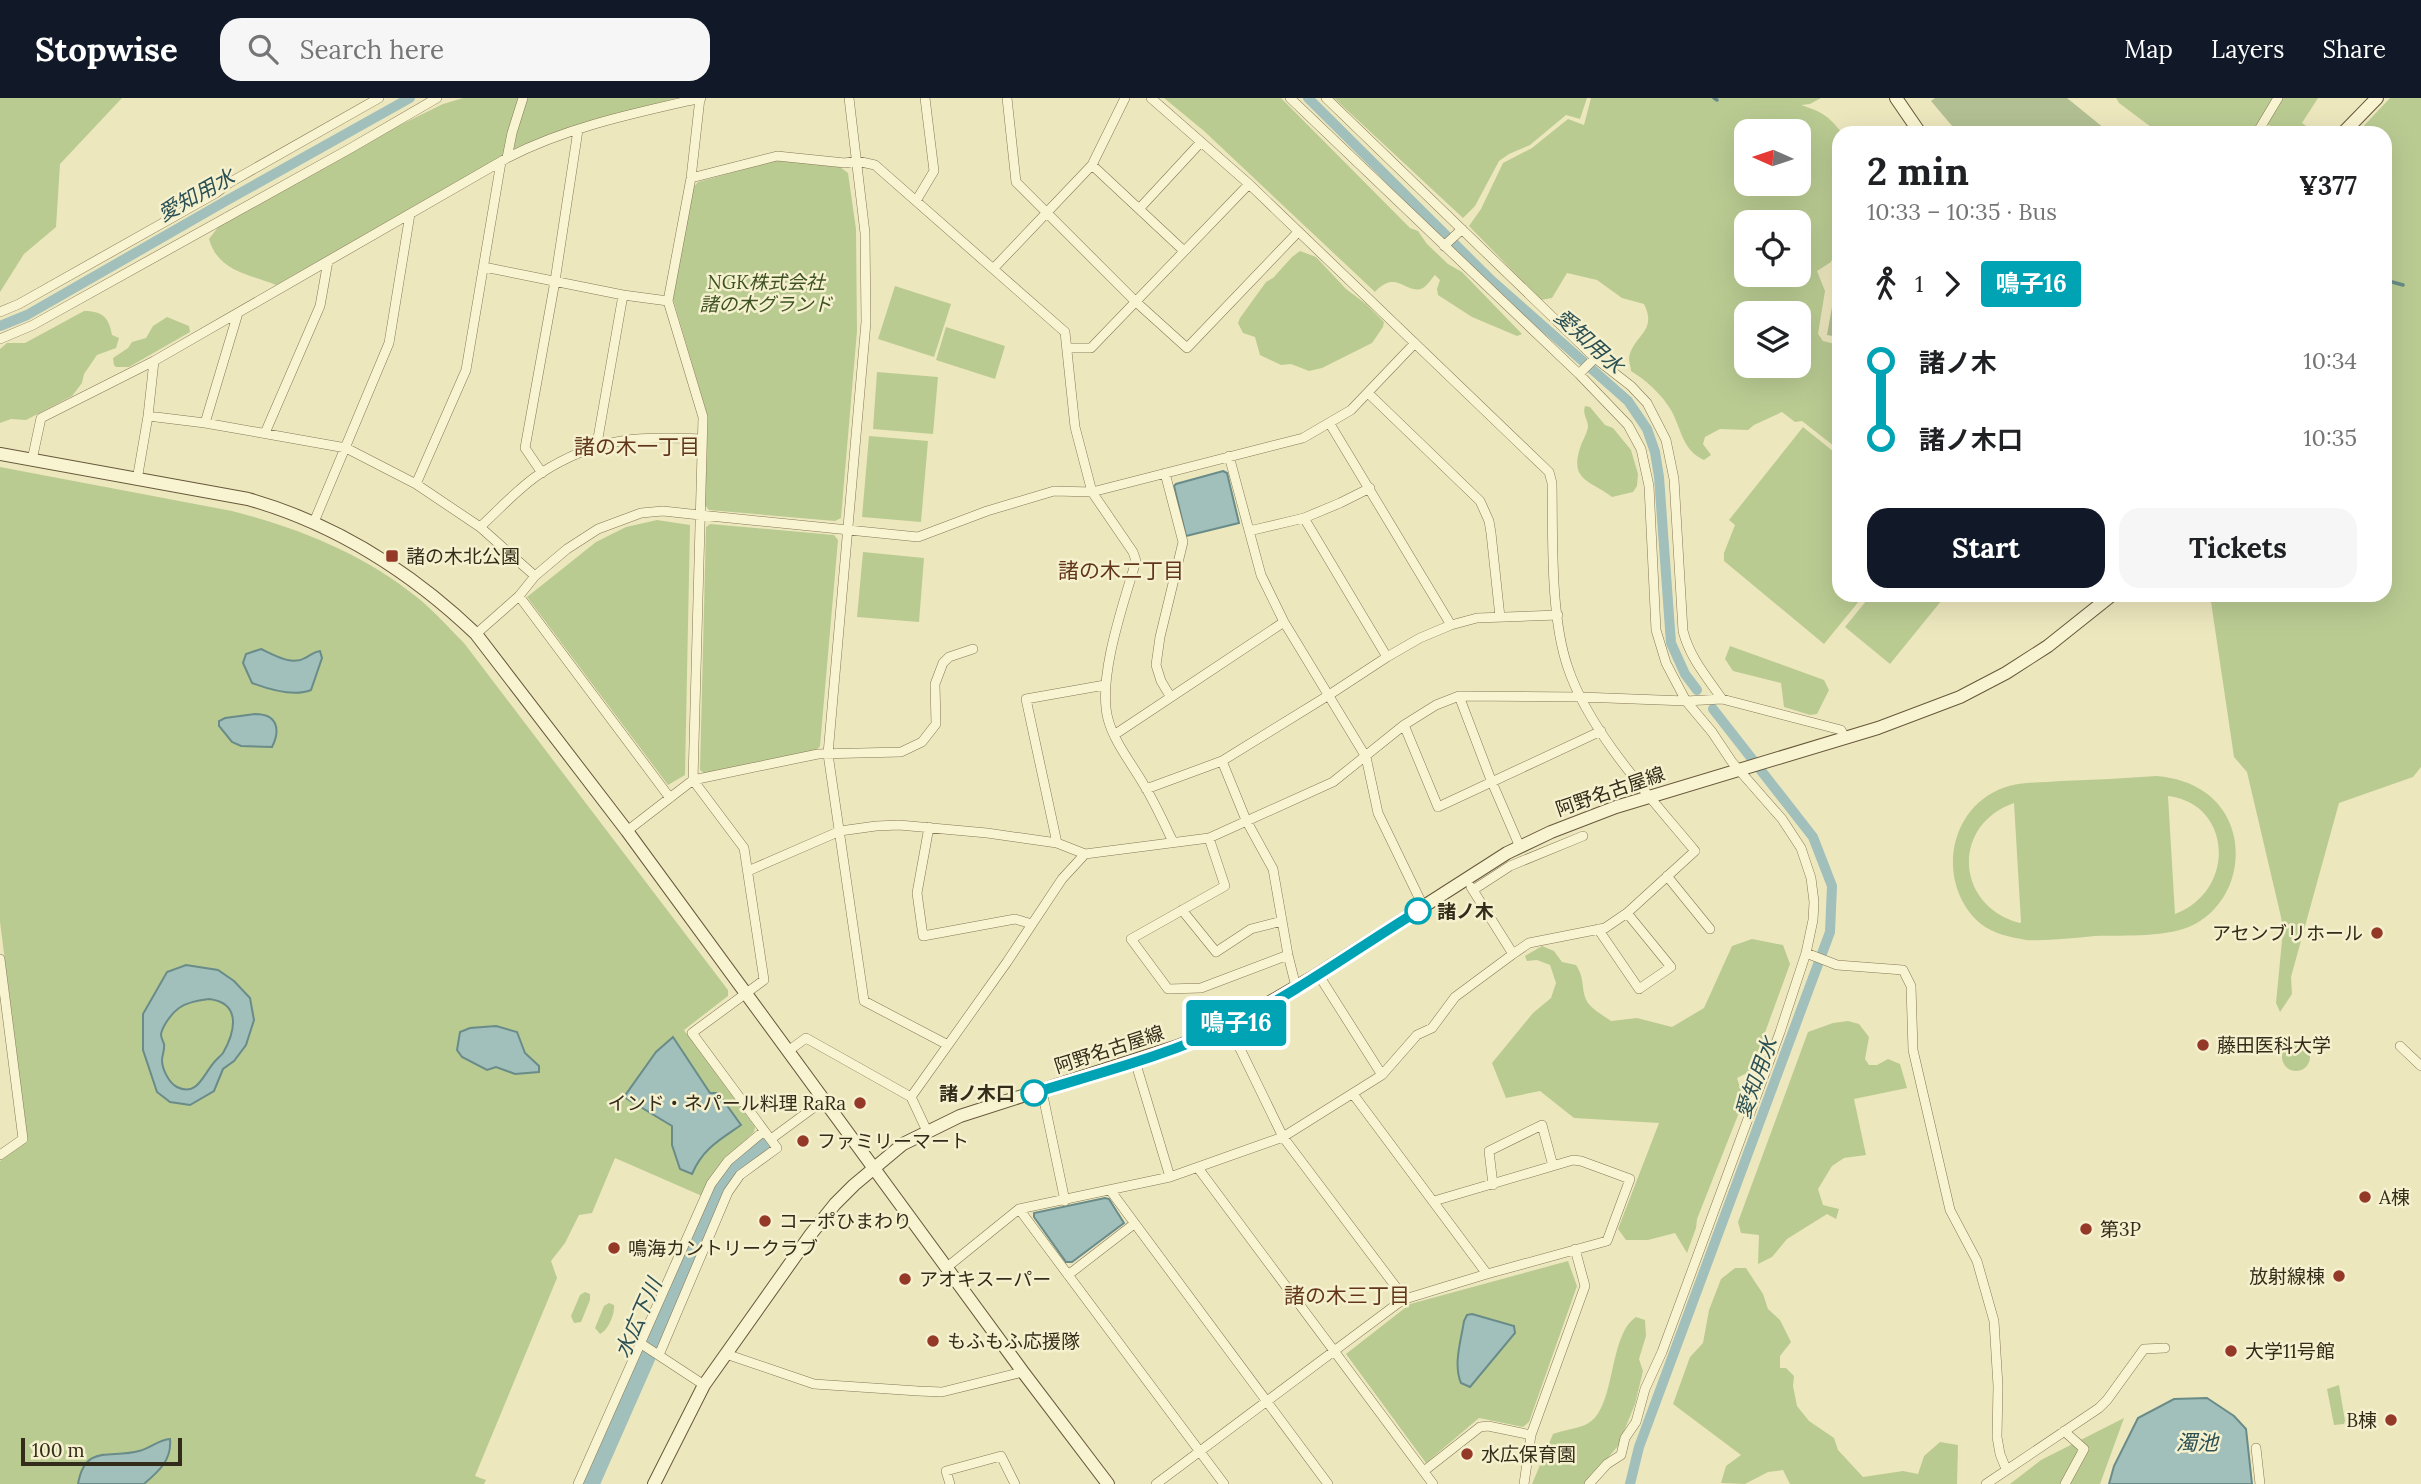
<!DOCTYPE html>
<html lang="en">
<head>
<meta charset="utf-8">
<style>
	:root { --surface:#fff; --page:#f6f6f6; --text:#202124; --muted:#757577; --accent:#111827 }
	body { margin:0; font-family:Lora,"Noto Sans JP",serif; background:var(--page); color:var(--text); height:100vh; display:flex; flex-direction:column; font-size:26px; white-space:nowrap }
	* { box-sizing:border-box; margin:0 }
	p { font-size:23px; color:var(--muted) }
	.icon { flex:none; width:38px; height:38px; fill:none; stroke:currentColor; stroke-width:2; stroke-linecap:round; stroke-linejoin:round }
	.map { position:relative; flex:1; overflow:hidden }
	.side { position:absolute; left:1832px; top:28px; width:560px; height:476px; display:flex; flex-direction:column; background:var(--surface); border-radius:21px; box-shadow:0 7px 28px #0002 }
	.side>* { flex:none }
	.badge { padding:0 14px; border-radius:5px; font-size:24px; line-height:46px }
	.needle { width:46px; rotate:273deg }
	.tools { position:absolute; left:1734px; top:21px; display:grid; gap:14px }
	.tools a { display:grid; place-items:center; width:77px; height:77px; border-radius:14px; background:var(--surface); box-shadow:0 7px 28px #0002; font-size:35px }
	.scale { position:absolute; left:21px; bottom:18px; width:161px; box-sizing:border-box; padding-left:7px; border:4px solid #342c1b; border-top:0; font-size:19px; line-height:24px; white-space:nowrap; color:#342c1b; -webkit-text-stroke:5px #f5f0cd; paint-order:stroke }
	.map>.badge { position:absolute; translate:-50% -50%; box-shadow:0 0 0 4px #fff }
	.legs { display:flex; align-items:center; gap:10px; height:77px; padding:0 35px; font-size:23px }
	.legs p { margin-inline-start:auto }
	.summary { display:flex; align-items:center; justify-content:space-between; height:119px; padding:0 35px }
	h1 { font-size:38px; font-weight:700; line-height:52px }
	.action { display:flex; gap:14px; margin-top:auto; padding:14px 35px }
	.action a { flex:1; height:80px; border-radius:21px; background:var(--accent); color:#fff; font-size:28px; font-weight:700; line-height:80px; text-align:center }
	.action a+a { background:var(--page); color:var(--text) }
	ul { padding:0 35px; list-style:none }
	li { display:flex; align-items:center; gap:24px; height:77px; font-size:26px }
	li i { display:grid; place-items:center; width:10px; height:100%; margin:0 9px; background:currentColor }
	li i::after { content:''; width:18px; height:18px; margin:-9px; border:5px solid; border-radius:50%; background:var(--surface) }
	li p { margin-inline-start:auto }
	li:first-child i { background:linear-gradient(#0000 50%,currentColor 0) }
	li:last-child i { background:linear-gradient(currentColor 50%,#0000 0) }
	header { display:flex; align-items:center; gap:42px; box-sizing:border-box; height:98px; padding:0 35px; background:var(--accent); color:#fff }
	header strong { font-size:33px }
	nav { display:flex; gap:38px; margin-inline-start:auto; font-size:24px }
	.search { width:490px; height:63px; background:var(--page); display:flex; align-items:center; gap:18px; box-sizing:border-box; padding:0 24px; border-radius:21px; color:var(--muted); font-size:26px }
	.map>svg:first-child { display:block }
	.green { fill:#bacb92; fill-rule:evenodd }
	.cemetery { fill:#b2bf92 }
	.water { fill:#a1bfbb; stroke:#698c89; stroke-width:2; fill-rule:evenodd }
	.lines { fill:none; stroke-linecap:round; stroke-linejoin:round }
	.stream { stroke:#698c89; stroke-width:3.5 }
	.canal { stroke:#a1bfbb; stroke-width:10 }
	.river { stroke:#a1bfbb; stroke-width:19 }
	.street-casing { stroke:#857857; stroke-width:10 }
	.secondary-casing { stroke:#67583a; stroke-width:14 }
	.street { stroke:#f8f3d0; stroke-width:9 }
	.secondary { stroke:#f8f3d0; stroke-width:12 }
	.line-1-casing { stroke:#fff; stroke-width:16 }
	.line-1 { stroke:#00a3b4; stroke-width:10 }
	.poi-dot { fill:#943927; stroke:#f5f0cd; stroke-width:2.5 }
	.stop-1-dot { fill:#fff; stroke:#00a3b4; stroke-width:3.5 }
	.labels { text-anchor:middle; dominant-baseline:central; stroke-width:5; stroke-linejoin:round; paint-order:stroke }
	.park-label { font-size:19px; font-style:italic; fill:#3d5122; stroke:#f5f0cd }
	.poi-label { font-size:19px; fill:#342c1b; stroke:#f5f0cd; text-anchor:start }
	.street-label { font-size:19px; fill:#342c1b; stroke:#f5f0cd }
	.stop-label { font-size:19px; font-weight:bold; fill:#342c1b; stroke:#f5f0cd; text-anchor:start }
	.water-label { font-size:21px; font-style:italic; fill:#2b5054; stroke:#f5f0cd }
	.neighbourhood-label { font-size:21px; fill:#61361b; stroke:#f5f0cd }
</style>
</head>
<body>
<header>
<strong>Stopwise</strong>
<div class="search"><svg class="icon" aria-label="search" viewBox="0 0 24 24"><circle cx="10" cy="10" r="6"/><path d="M15 15l6 6"/></svg>Search here</div>
<nav><a>Map</a><a>Layers</a><a>Share</a></nav>
</header>
<div class="map">
<svg width="2421" height="1386" viewBox="0 0 2421 1386">
	<rect width="100%" height="100%" fill="#ede7be"/>
	<path class="green" d="M0,0H122L60,66L56,129L24,156L0,194Z
		M463,0H520L505,57L276,187C248,176 218,173 209,141L219,128L394,30L443,6Z
		M526,0H677C621,15 563,28 511,54Z
		M1164,0H1281L1410,130L1418,133L1427,146L1448,166L1462,174L1522,236L1517,238L1472,219L1438,197L1437,191L1440,182L1435,177C1432,180 1427,188 1423,190C1406,198 1397,170 1375,194L1204,33Z
		M1334,0H1587L1580,21L1566,17L1530,47L1509,56L1499,63L1475,108L1463,120Z
		M1591,0H1821L1810,6L1801,7C1822,14 1828,17 1842,35H1839V144L1831,164L1817,173L1825,193L1818,236L1823,243L1839,247V352L1802,323L1795,324L1782,314L1754,327L1748,332L1720,331L1705,339L1703,346L1711,357L1704,362C1682,352 1682,332 1671,312C1662,297 1646,282 1631,273C1631,269 1629,265 1629,260C1633,237 1658,234 1644,206L1622,200L1597,182L1567,175L1552,200L1541,202L1469,128L1481,111L1503,65L1532,50L1568,21L1584,27ZM1746,33H1799V86H1746ZM1746,124H1799V177H1746ZM1746,215H1799V268H1746Z
		M2116,0H2274L2253,35H2168L2155,32L2119,5Z
		M2282,0H2318L2302,25L2316,35H2283L2267,26Z
		M2390,0H2421V669L2413,679L2339,705L2291,879L2292,896L2280,914L2276,905L2283,832L2281,819L2247,674L2234,659L2210,497H2385V35H2357Z
		M781,61L840,69L848,75L856,131L857,233L841,420L835,423L709,412L705,407L708,319L673,201L692,91L698,84Z
		M1300,153L1316,159L1346,191L1366,206L1384,224L1383,229L1372,245L1322,270L1309,273L1291,266L1281,267L1260,257L1255,239L1243,235L1238,225L1240,220L1266,184L1273,180L1292,159Z
		M895,188L951,206L934,259L878,241Z
		M84,213C102,213 109,219 112,237L119,240L116,250L97,257L84,276L82,285L72,298L26,322L11,321L0,325V251L7,245H25Z
		M167,219L189,228L190,234L129,269H116L114,267L113,260L128,250L132,244L146,240L153,228Z
		M946,229L1005,248L995,281L936,262Z
		M877,274L938,279L933,336L873,331Z
		M1585,308L1590,309L1605,327L1613,330L1631,352L1638,376L1637,388L1633,394L1612,399C1593,383 1569,384 1580,350C1582,343 1587,336 1588,329C1588,321 1582,317 1585,308Z
		M1803,329L1839,358V497H1864L1824,546L1724,463V455L1735,427L1729,422Z
		M869,338L928,343L921,424L862,419Z
		M0,369L232,413C299,430 364,456 418,500C434,513 449,530 464,545L728,892V898L684,932L755,1029L754,1034L717,1070L702,1098L615,1060L592,1115L579,1117L565,1145L551,1163L557,1180L475,1378L486,1382L484,1386H0V1063L28,1043L0,824Z
		M657,422L690,427L685,677L668,687L527,499L596,444L626,429Z
		M710,426L834,437L838,442L820,648L816,653L705,676L700,672L706,429Z
		M863,454L924,460L919,524L857,519Z
		M1871,497H1946L1890,566L1845,529Z
		M1730,548L1824,582L1829,592L1817,616L1810,617L1784,609L1781,585L1733,573L1725,561Z
		M2157,678C2175,680 2191,684 2206,695C2251,728 2243,800 2195,826C2169,840 2125,837 2095,838C2072,840 2049,843 2026,842C2010,839 1994,836 1981,826C1938,790 1945,716 1998,692C2017,683 2040,685 2061,683C2093,682 2125,680 2157,678ZM2168,698C2233,706 2236,793 2175,816ZM2014,705L2021,824L2020,825C1955,808 1951,727 2014,705Z
		M1752,841L1783,847L1790,866L1751,973L1737,980L1744,1002L1697,1121L1696,1130L1687,1155L1675,1135L1648,1142H1626L1618,1131L1659,1025L1574,1020L1540,993L1506,1000L1492,965L1533,915L1551,900L1556,885L1550,867L1537,862L1527,863L1525,858L1542,848L1554,853L1562,864L1576,867C1586,882 1580,892 1588,905C1593,912 1604,918 1611,923L1637,920L1672,929L1704,910L1732,848Z
		M1848,923L1859,926L1869,939L1865,961L1869,967H1877L1888,961L1900,966L1907,990L1854,1001L1866,1057L1844,1060L1832,1068L1818,1091L1823,1107L1839,1111L1836,1121L1827,1116L1787,1141L1772,1159L1758,1166L1759,1137L1741,1135L1738,1124L1808,934L1833,925Z
		M2282 959a14 14 0 1 1 28 0a14 14 0 1 1-28 0Z
		M1568,1163L1577,1188L1529,1324L1523,1329L1479,1320L1426,1365L1346,1256L1410,1206Z
		M1735,1170H1746L1763,1196L1768,1211L1780,1222L1791,1244L1780,1258V1270H1786L1794,1278L1793,1288L1797,1308L1809,1323L1834,1340L1838,1352L1863,1379L1903,1373L1918,1376L1924,1358L1940,1344L1958,1347L1957,1386H1790L1783,1372L1768,1374L1745,1386L1721,1385L1726,1368L1741,1357L1673,1306L1690,1259L1703,1245L1709,1212L1721,1181Z
		M585,1194L590,1196V1202L581,1224L574,1225L571,1218L580,1197Z
		M609,1205L614,1207C615,1216 608,1233 600,1236L595,1230L604,1208Z
		M1636,1219L1645,1222L1646,1238L1639,1261L1643,1273L1635,1306L1618,1348L1585,1386H1532L1553,1336C1563,1332 1576,1331 1585,1327C1617,1314 1607,1238 1636,1219Z
		M2339,1287L2345,1323L2344,1326L2334,1327L2327,1291Z
		M2124,1320L2100,1386H2010L2041,1362Z"/>
	<path class="cemetery" d="M1935,0H2067L2110,35H1958L1931,3Z
		M1839,170V239L1827,237Z"/>
	<path class="water" d="M1223,373L1227,375L1239,425L1186,438L1174,388L1176,386Z
		M261,551C274,557 292,568 305,560C311,557 313,554 320,553L322,560L311,592C294,599 268,591 252,585L243,565L246,556Z
		M255,616C277,616 281,631 272,649L241,648L232,644L219,628V623L225,620Z
		M186,867L218,872L234,883L250,900L254,922L246,947L234,963L223,971L214,993L190,1007L170,1004L157,994L143,952V916L167,874ZM209,901C242,905 235,934 223,955C220,959 215,962 212,967C203,978 196,999 177,989C169,985 162,971 162,962C162,957 165,952 164,946C163,942 161,941 161,936C163,927 172,915 179,910C187,904 200,902 209,901Z
		M496,928L517,934L525,955L539,968V974L515,976L496,969L487,972L462,959L457,952L460,934L470,930Z
		M673,939L710,995H718L741,1027C721,1041 703,1050 692,1076L680,1071L672,1047V1028L624,999L656,954Z
		M1105,1100L1109,1101L1124,1125L1072,1164H1066L1034,1119V1115Z
		M1472,1216L1514,1228L1515,1235L1470,1289L1461,1285C1453,1266 1461,1243 1464,1223L1467,1217Z
		M2207,1300L2234,1318L2246,1331L2252,1386H2109L2114,1368L2138,1320L2174,1301Z
		M170,1341C172,1362 159,1373 144,1386H78C85,1345 111,1361 139,1353C151,1350 158,1342 170,1341Z"/>
	<g class="lines">
		<path class="stream" d="M1714,0L1717,2
			M2385,182L2403,187"/>
		<path class="canal" d="M1308,0L1491,182L1628,303L1647,331L1655,354L1659,379L1671,545L1685,576L1697,592
			M0,228L27,217L224,104L410,0
			M1630,1386L1639,1349L1830,834L1832,788L1813,739L1713,611"/>
		<path class="river" d="M590,1386L720,1091L732,1071L763,1047"/>
		<defs>
			<path id="street" d="M849,0L865,135L866,224L828,656L864,903L948,947
				M1007,0L1016,84L1135,203L1187,250L1298,134
				M1290,0L1579,276L1628,327L1641,351L1649,388L1656,532L1666,565L1686,603L1712,634L1732,664L1782,721L1801,750L1811,780L1814,804L1813,822L1806,855L1780,934L1662,1254L1645,1291L1636,1324L1625,1340L1621,1357L1607,1366L1589,1386
				M1326,0L1595,260L1631,288L1647,305L1666,342L1674,381L1683,533C1690,560 1706,578 1722,601
				M2257,35L2278,0
				M507,60L512,35L523,0
				M1092,67L1184,153
				M691,80L777,58L845,65L857,63L875,67L1065,234L1075,329L1092,394L1133,454L1136,463C1124,504 1097,580 1108,621C1114,644 1132,666 1144,687C1155,705 1164,725 1173,744
				M916,103L934,73L925,0
				M1139,111L1201,44
				M1444,148L1462,131
				M484,169L623,197L668,203
				M994,170L1092,67L1125,0
				M0,214L19,206L216,95L229,85L379,0
				M0,241L33,227L351,50L437,0
				M1067,250H1091L1249,86
				M1579,276L1595,260
				M1368,295L1480,403L1489,423L1491,435L1500,519
				M148,318L205,325L346,350L416,386L480,429L535,478
				M205,325L238,215
				M1330,326L1451,527
				M265,335L320,208L328,163
				M599,346L598,340L623,197
				M1229,358L1261,477L1284,524L1366,659L1378,715L1424,810
				M32,362L41,320L154,263L507,60C567,29 635,15 701,0
				M542,375L525,350L555,183L578,32
				M1165,375L1183,444L1160,539L1156,567L1161,583L1170,598
				M137,382L148,318L154,263
				M416,386L466,272L501,64
				M1304,420L1387,559
				M314,424L389,245L410,116
				M480,429C500,411 519,389 541,375C597,339 639,338 702,341
				M1249,433L1304,420L1340,405L1370,390
				M519,498L670,700
				M476,536L519,498L535,478L567,451L598,431L641,415L663,413L700,417L918,439L987,413L1054,393L1092,394L1303,340L1351,312L1415,245
				M1459,598L1491,682L1520,749
				M1404,627L1438,709L1601,633
				M1114,637L1284,524
				M1222,663L1246,722L1273,771L1288,857L1296,889
				M1146,691L1222,663L1329,597L1387,559L1420,540L1451,527L1477,520L1558,517
				M929,729L917,795L923,838L1015,821L1032,826
				M627,733L693,682L818,656L901,654L922,644L936,626L935,586L943,565L949,559L973,551
				M1209,740L1225,788L1131,841L1168,891L1201,890L1288,857
				M1057,745L1026,601L1105,587
				M748,773L840,733L876,728L899,727L987,735L1057,745L1085,756L1209,740L1333,684L1404,627L1436,607L1459,598L1581,599L1686,603L1722,601L1841,632L1845,640
				M1667,778L1710,831
				M1471,789L1513,856
				M1473,792L1510,768L1583,738
				M1182,812L1216,854L1251,831L1282,823
				M1598,831L1639,891L1671,869L1627,815
				M1806,855L1837,867L1903,872L1911,888L1913,952L1950,1112L1977,1163L1994,1223L1998,1288L1997,1339L2000,1356L2006,1371
				M0,861L23,1041L0,1057
				M1318,876L1382,977
				M1229,928L1283,1039L1405,1201
				M2400,948L2421,968
				M788,953L806,940L911,999L927,1033
				M1135,963L1170,1079
				M1042,993L1065,1103
				M911,999L1007,864L1062,781L1085,756
				M771,1041L824,1002
				M1198,1070L1433,1386
				M1493,1087L1489,1053L1542,1027L1553,1068
				M1110,1092L1328,1386
				M1434,1103L1573,1062L1581,1063L1630,1081L1607,1143L1487,1176
				M1019,1111L1224,1386
				M946,1170L1019,1111L1170,1079L1283,1039L1382,977L1417,937L1432,930L1455,899L1513,856L1529,845L1605,830L1627,815L1695,753C1652,701 1590,635 1568,570C1550,518 1553,441 1552,385L1549,374L1249,86L1151,0
				M1068,1177L1134,1126
				M640,1245L704,1287
				M726,1256L814,1286L918,1293L942,1294L1023,1274
				M659,1257L728,1094L740,1077L777,1050L692,935L764,882L744,750L693,682L703,319L668,203L691,80L700,0
				M2064,1333L2084,1351L2065,1386
				M2256,1350L2260,1386
				M1424,1373L1480,1329L1488,1328L1531,1337L1585,1188L1575,1151
				M578,1386L711,1086L728,1063L764,1033
				M950,1386L946,1373L1001,1358L1015,1386
				M1156,1386L1397,1206L1405,1201L1487,1176L1353,996
				M1524,1386L1531,1337
				M1986,1386L2099,1310L2107,1302L2144,1251L2165,1250"/>
			<path id="secondary" d="M1896,0L1920,35
				M2343,35L2377,0
				M0,356L248,401C336,426 410,473 476,536L627,733L1023,1274L1108,1386
				M654,1386L704,1287L811,1136L835,1106L854,1087L903,1046L960,1018L1175,949L1229,928L1318,876L1507,755L1551,734L1616,709L1878,630L1960,599L2006,575L2048,548L2112,497"/>
		</defs>
		<use href="#street" class="street-casing"/>
		<use href="#secondary" class="secondary-casing"/>
		<use href="#street" class="street"/>
		<use href="#secondary" class="secondary"/>
	</g>
	<g class="lines">
		<defs>
			<path id="line-1" d="M1034,995C1099,975 1169,957 1231,927C1296,895 1356,851 1418,813"/>
		</defs>
		<use href="#line-1" class="line-1-casing"/>
		<use href="#line-1" class="line-1"/>
	</g>
	<g class="poi-dot">
		<rect x="385" y="451" width="14" height="14" rx="3.5"/>
		<circle cx="2377" cy="835" r="7"/>
		<circle cx="2203" cy="947" r="7"/>
		<circle cx="860" cy="1005" r="7"/>
		<circle cx="803" cy="1043" r="7"/>
		<circle cx="2365" cy="1099" r="7"/>
		<circle cx="765" cy="1123" r="7"/>
		<circle cx="2086" cy="1131" r="7"/>
		<circle cx="614" cy="1150" r="7"/>
		<circle cx="2339" cy="1178" r="7"/>
		<circle cx="905" cy="1181" r="7"/>
		<circle cx="933" cy="1243" r="7"/>
		<circle cx="2231" cy="1253" r="7"/>
		<circle cx="2391" cy="1322" r="7"/>
		<circle cx="1467" cy="1356" r="7"/>
	</g>
	<g class="stop-1-dot">
		<circle cx="1418" cy="813" r="12"/>
		<circle cx="1034" cy="995" r="12"/>
	</g>
	<g class="labels">
		<g class="park-label">
			<text x="766" y="184">NGK株式会社<tspan x="766" dy="22">諸の木グランド</tspan></text>
		</g>
		<g class="poi-label">
			<text x="406" y="458">諸の木北公園</text>
			<text x="2363" y="835" text-anchor="end">アセンブリホール</text>
			<text x="2217" y="947">藤田医科大学</text>
			<text x="846" y="1005" text-anchor="end">インド・ネパール料理 RaRa</text>
			<text x="817" y="1043">ファミリーマート</text>
			<text x="2379" y="1099">A棟</text>
			<text x="779" y="1123">コーポひまわり</text>
			<text x="2100" y="1131">第3P</text>
			<text x="628" y="1150">鳴海カントリークラブ</text>
			<text x="2325" y="1178" text-anchor="end">放射線棟</text>
			<text x="919" y="1181">アオキスーパー</text>
			<text x="947" y="1243">もふもふ応援隊</text>
			<text x="2245" y="1253">大学11号館</text>
			<text x="2377" y="1322" text-anchor="end">B棟</text>
			<text x="1481" y="1356">水広保育園</text>
		</g>
		<g class="street-label">
			<text transform="translate(1610 693) rotate(-19)">阿野名古屋線</text>
			<text transform="translate(1109 951) rotate(-18)">阿野名古屋線</text>
		</g>
		<g class="stop-label">
			<text x="1437" y="813">諸ノ木</text>
			<text x="1015" y="995" text-anchor="end">諸ノ木口</text>
		</g>
		<g class="water-label">
			<text transform="translate(196 97) rotate(-29)">愛知用水</text>
			<text transform="translate(1589 243) rotate(42)">愛知用水</text>
			<text transform="translate(1756 980) rotate(-70)">愛知用水</text>
			<text transform="translate(638 1220) rotate(-66)">水広下川</text>
			<text x="2197" y="1344">濁池</text>
		</g>
		<g class="neighbourhood-label">
			<text x="637" y="348">諸の木一丁目</text>
			<text x="1121" y="472">諸の木二丁目</text>
			<text x="1347" y="1197">諸の木三丁目</text>
		</g>
	</g>
</svg>
<div class="tools">
<a><svg class="needle" viewBox="-14 -14 28 28"><path d="M0-13l5 13h-10z" fill="#e53935"/><path d="M0 13l5-13h-10z" fill="#757577"/></svg></a>
<a><svg class="icon" aria-label="locate" viewBox="0 0 24 24"><circle cx="12" cy="12" r="6"/><path d="M12 2v4M12 18v4M2 12h4M18 12h4"/></svg></a>
<a><svg class="icon" aria-label="layers" viewBox="0 0 24 24"><path d="M12 4l9 5-9 5-9-5zM3 14l9 5 9-5"/></svg></a>
</div>
<div class="scale">100 m</div>
<b class="badge" style="left:1236px;top:925px;background:#00a3b4;color:#fff">鳴子16</b>
<section class="side">
<div class="summary"><div><h1>2 min</h1><p>10:33 – 10:35 · Bus</p></div><b>¥377</b></div>
<div class="legs"><svg class="icon" aria-label="walk" viewBox="0 0 24 24"><circle cx="13" cy="4" r="2"/><path d="M13 8l-2 6 4 7M11 14l-3 7M7 12l3-4h3l4 4"/></svg>1<svg class="icon" aria-label="forward" viewBox="0 0 24 24"><path d="M9 5l7 7-7 7"/></svg><b class="badge" style="background:#00a3b4;color:#fff">鳴子16</b></div>
<ul>
<li><i style="color:#00a3b4"></i><b>諸ノ木</b><p>10:34</p></li>
<li><i style="color:#00a3b4"></i><b>諸ノ木口</b><p>10:35</p></li>
</ul>
<div class="action"><a>Start</a><a>Tickets</a></div>
</section>
</div>
</body>
</html>
